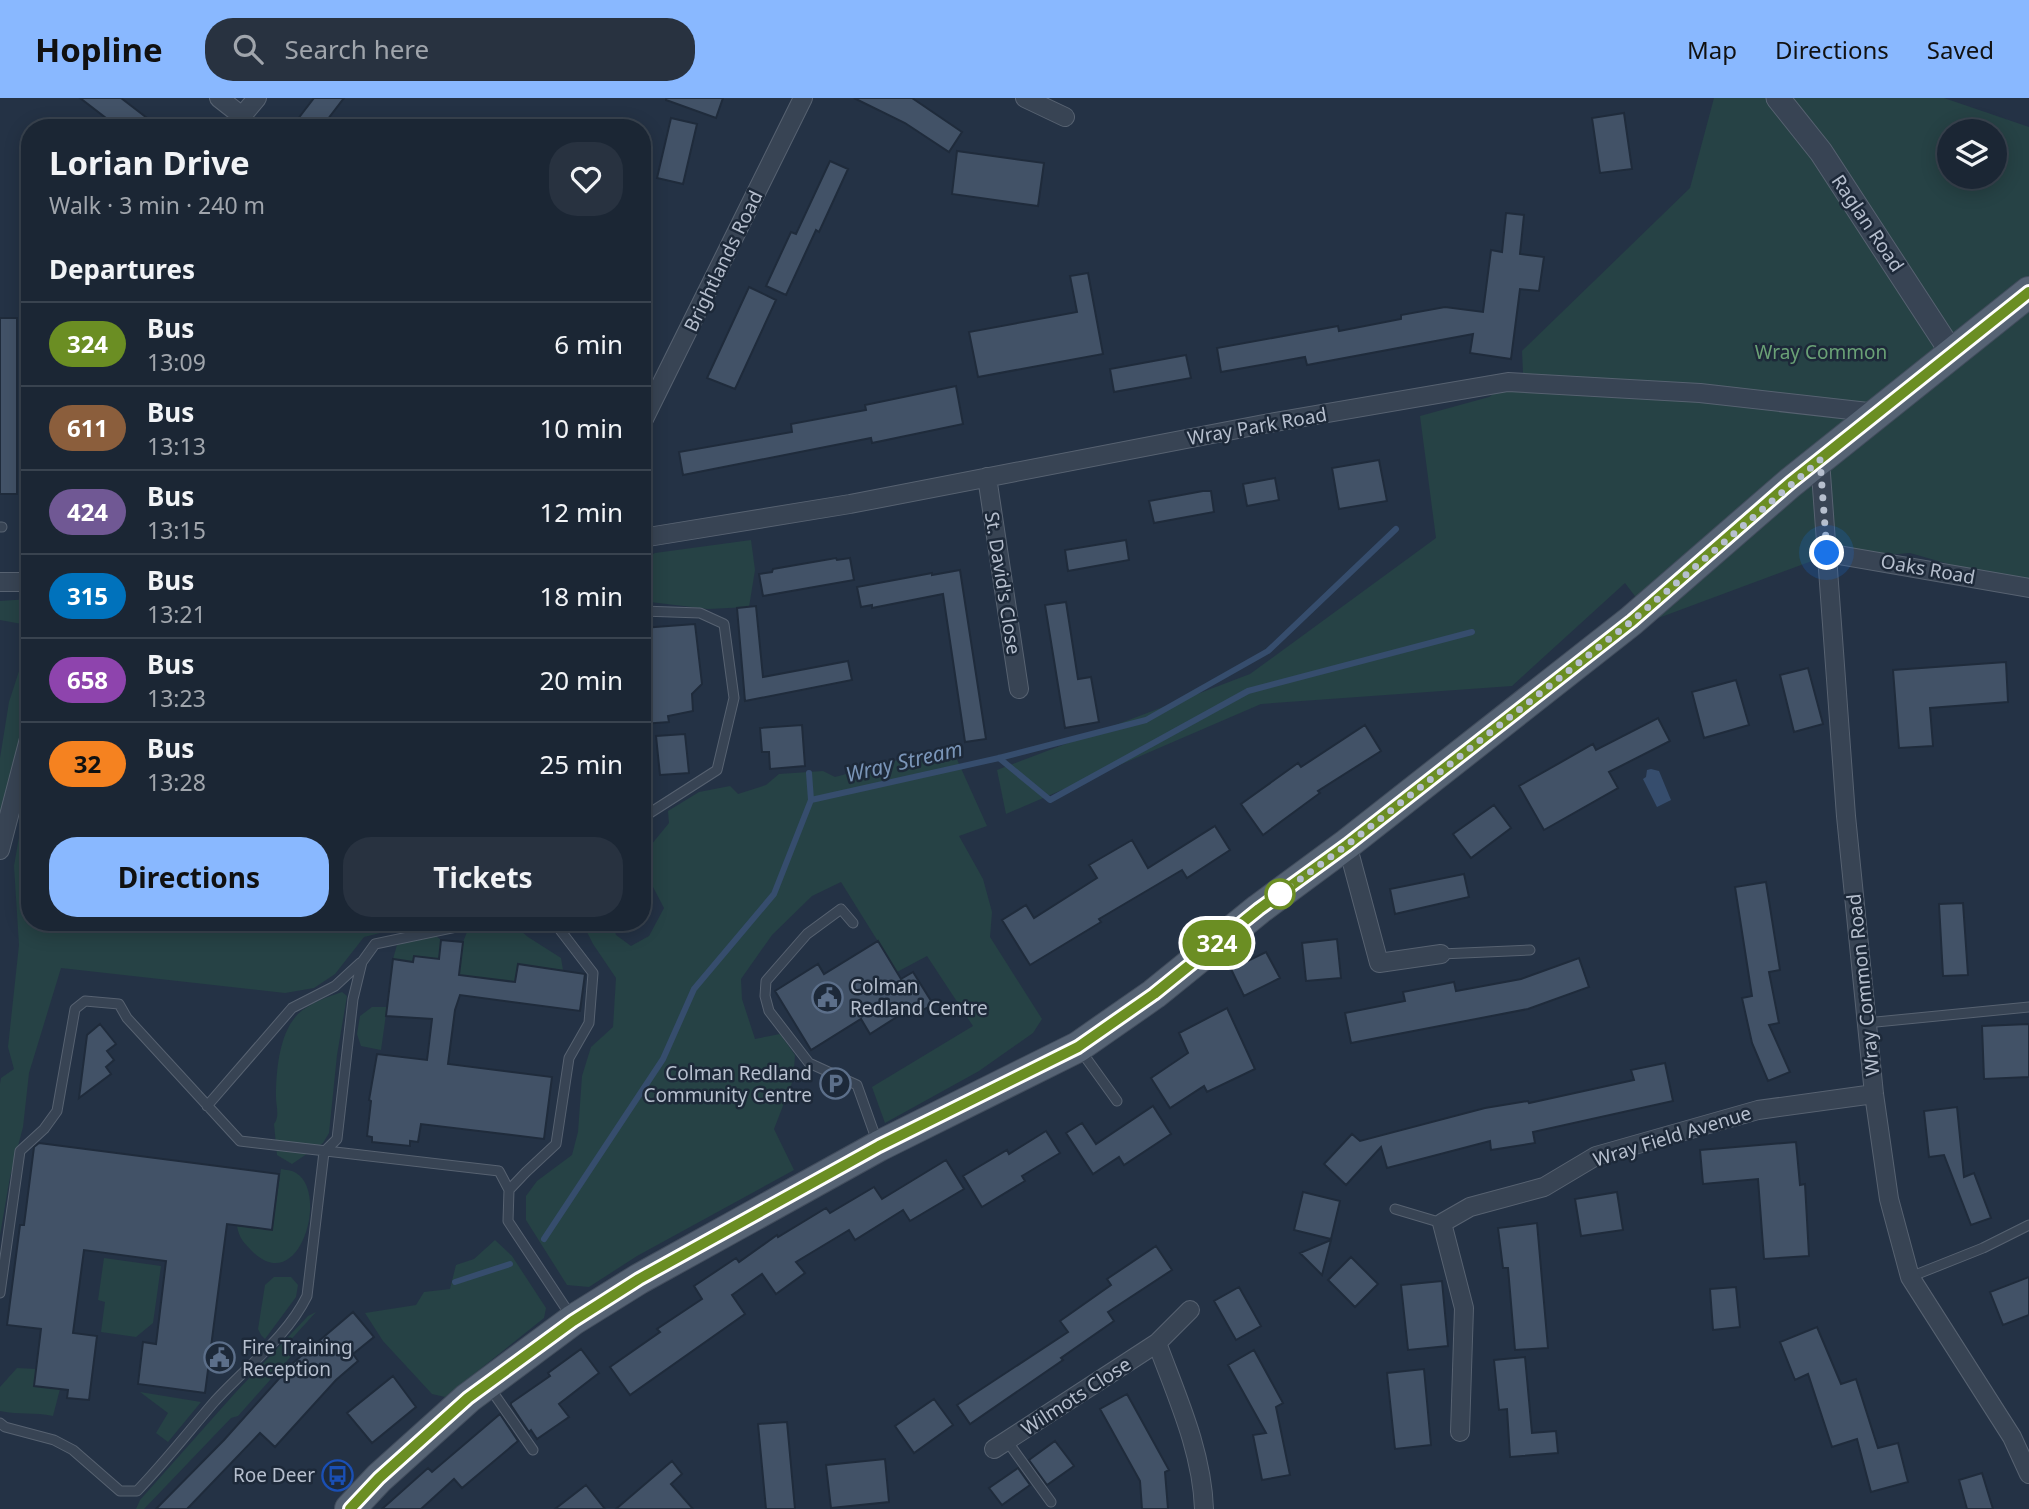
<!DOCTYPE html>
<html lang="en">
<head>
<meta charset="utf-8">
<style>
	:root { --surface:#1b2634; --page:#283240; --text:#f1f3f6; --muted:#a0a5ac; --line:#39434f; --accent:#89b8ff }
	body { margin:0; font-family:"Noto Sans",sans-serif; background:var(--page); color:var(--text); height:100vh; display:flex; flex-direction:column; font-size:26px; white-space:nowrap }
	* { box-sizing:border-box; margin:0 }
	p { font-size:23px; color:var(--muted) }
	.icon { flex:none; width:38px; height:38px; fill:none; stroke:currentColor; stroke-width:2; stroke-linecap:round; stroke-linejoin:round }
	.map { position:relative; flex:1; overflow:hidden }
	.details { position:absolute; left:21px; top:21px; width:630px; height:812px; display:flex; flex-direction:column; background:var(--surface); border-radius:28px; box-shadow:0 4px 18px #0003,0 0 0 2px var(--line) }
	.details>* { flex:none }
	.badge { padding:0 14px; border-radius:23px; font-size:24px; line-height:46px }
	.buttons { position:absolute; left:1937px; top:21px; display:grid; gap:14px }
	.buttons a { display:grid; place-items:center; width:70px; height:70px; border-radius:50%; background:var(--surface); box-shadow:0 4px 18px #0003,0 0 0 2px var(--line); font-size:35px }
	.you { position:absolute; width:35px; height:35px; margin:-18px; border:5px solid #fff; border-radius:50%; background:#1a73e8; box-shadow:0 0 0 10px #1a73e833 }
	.map>.badge { position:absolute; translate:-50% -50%; box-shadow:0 0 0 4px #fff }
	h2 { padding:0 28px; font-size:26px; line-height:63px }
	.round { display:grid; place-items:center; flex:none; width:74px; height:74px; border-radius:28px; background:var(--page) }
	.overview { display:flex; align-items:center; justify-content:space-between; height:119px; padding:0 28px }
	h1 { font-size:33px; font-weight:700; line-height:52px }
	.button { display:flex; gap:14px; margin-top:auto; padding:14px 28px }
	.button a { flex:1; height:80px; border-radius:28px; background:var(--accent); color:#111; font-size:28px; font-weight:700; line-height:80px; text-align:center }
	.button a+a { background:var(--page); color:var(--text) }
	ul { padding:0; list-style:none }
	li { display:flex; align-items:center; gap:21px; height:84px; padding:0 28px; border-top:2px solid var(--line) }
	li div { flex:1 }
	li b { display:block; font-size:26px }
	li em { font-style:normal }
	li .badge { min-width:77px; font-weight:700; text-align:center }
	header { display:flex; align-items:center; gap:42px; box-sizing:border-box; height:98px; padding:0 35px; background:var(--accent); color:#111 }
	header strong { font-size:33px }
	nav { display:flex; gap:38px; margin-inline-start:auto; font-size:24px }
	.search { width:490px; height:63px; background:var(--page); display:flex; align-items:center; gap:18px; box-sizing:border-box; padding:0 24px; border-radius:28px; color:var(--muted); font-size:26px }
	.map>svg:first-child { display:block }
	.green { fill:#264245; fill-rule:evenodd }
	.water { fill:#364d6d }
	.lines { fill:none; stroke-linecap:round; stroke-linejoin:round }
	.stream { stroke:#364d6d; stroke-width:6 }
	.building { fill:#425267; stroke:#1f2b3b; stroke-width:2 }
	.service-casing { stroke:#576271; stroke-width:11 }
	.minor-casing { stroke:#576271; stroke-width:20 }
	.tertiary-casing { stroke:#576271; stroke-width:25 }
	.primary-casing { stroke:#424d5d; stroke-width:32 }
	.service { stroke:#384454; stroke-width:9 }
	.minor { stroke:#384454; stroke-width:18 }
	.tertiary { stroke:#384454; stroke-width:23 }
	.primary { stroke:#566374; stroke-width:30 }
	.line-casing { stroke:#fff; stroke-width:16 }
	.line { stroke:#6b8e23; stroke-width:10 }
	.walk { stroke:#b6bfce; stroke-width:7; stroke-dasharray:0 12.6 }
	.stop-dot { fill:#fff; stroke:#6b8e23; stroke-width:3.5 }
	.labels { text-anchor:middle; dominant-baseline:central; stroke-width:5; stroke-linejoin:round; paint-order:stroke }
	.street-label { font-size:19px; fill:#b6bfce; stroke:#1d2939 }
	.park-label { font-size:19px; fill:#6aa176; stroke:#1d2939 }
	.poi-label { font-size:19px; fill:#b6bfce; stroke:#1d2939; text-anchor:start }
	.water-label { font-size:21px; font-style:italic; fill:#7a95b8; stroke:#1d2939 }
</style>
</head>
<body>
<header>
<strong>Hopline</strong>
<div class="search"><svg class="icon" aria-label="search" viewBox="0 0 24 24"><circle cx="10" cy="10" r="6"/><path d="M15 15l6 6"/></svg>Search here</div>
<nav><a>Map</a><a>Directions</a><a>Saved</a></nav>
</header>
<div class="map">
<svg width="2029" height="1411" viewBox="0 0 2029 1411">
	<rect width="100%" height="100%" fill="#243245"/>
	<path class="green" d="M1714,0H1944L2029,29V489L1910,455L1812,463L1653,522L1625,485L1512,588L1261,606L1006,716L997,672L1250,576L1436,440L1420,318L1489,299L1523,275L1522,253L1690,90ZM1950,33H1995V79H1950Z
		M751,442L755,472L749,509L708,511L642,503V461L655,455Z
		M29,501L30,606L0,725V660L9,604L20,570L22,526L0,522V503Z
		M916,657H955L987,728L959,738L983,781L992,814L990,839L1042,921L1033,935L979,973L885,1025L872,989L973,928L927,858L897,874L841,784L812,798L772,837L741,881L742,901L755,941L780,936L795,957L793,982L774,1031L794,1072L637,1158L589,1189L567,1187L526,1122V1098L537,1083L572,1057L578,1034L582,978L591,949L613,929L616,880L593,846L582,824H612L616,837L631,848L649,838L664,810L652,787L642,786V758L669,725L668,713L699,694L730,688L738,696L766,687L779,676L823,673L835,679Z
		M30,675V824H424L364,839L335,876L314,890L285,895L61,870L29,975L23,1029L10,1079L0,1137V986L1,980L14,971L8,949L19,847L14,768Z
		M515,828L528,839L561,860L563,872L518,866L515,884L471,879L468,898L456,897L463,844L467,834Z
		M436,838L441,842L440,857L433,868L426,859L415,858L413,864L393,861L397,847Z
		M342,894L347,898L337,957L329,1035L323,1045L292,1066L277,1057L274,1026C280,1018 276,1009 276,999C276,974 279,935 298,916C310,905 327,899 342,894Z
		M372,909H387L381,952L361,948L357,936L360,918Z
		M281,1071C286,1072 292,1072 296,1075C329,1094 300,1199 253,1154C244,1145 239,1140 237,1128L272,1132Z
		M495,1142L512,1158L546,1210L544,1220L445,1299L432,1296L383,1243L365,1215L416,1207L424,1194L450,1191L456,1167L474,1161Z
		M104,1160L161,1168L153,1225L136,1239L101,1234L105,1204L98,1202Z
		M274,1179H291L298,1187L296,1199L265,1241L261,1237L258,1231L265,1187Z
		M316,1214L286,1247L294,1255L238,1318L231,1320L144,1411H136L140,1402L236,1294L308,1218Z
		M17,1270L36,1271L34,1288L60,1291L53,1318C34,1314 20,1317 0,1313V1289Z
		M140,1294L201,1304L168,1344L156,1335L168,1315Z"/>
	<path class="water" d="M1651,671L1659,673L1671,702L1657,709L1643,681L1646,679L1647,672Z"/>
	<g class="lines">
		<path class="stream" d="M999,660L1050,702L1248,593L1472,534
			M811,702L999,660L1146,622L1268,553L1396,431
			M544,1141L663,961L694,891L774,796L811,702L809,675
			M455,1184L510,1166"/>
	</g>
	<path class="building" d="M80,0H121L160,30H119Z
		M314,0H344L321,30H291Z
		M666,0H723L716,20L666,2Z
		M854,0H912L962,34L949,54L905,25Z
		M1624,15L1632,71L1600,75L1592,20Z
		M671,20L697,26L683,86L657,80Z
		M957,53L1044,65L1038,108L952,96Z
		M830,63L848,71L819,134L816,132L786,197L766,188L791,134L796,136Z
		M1506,115L1524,117L1520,156L1544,159L1539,193L1520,191L1511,261L1470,255L1473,236L1307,267L1305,259L1221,274L1217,250L1338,228L1339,233L1401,221V217L1445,209L1483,214L1491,152L1502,154Z
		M1088,175L1103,256L978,279L969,234L1077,214L1070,178Z
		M749,189L776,202L735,291L707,280Z
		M0,220H17V396H0Z
		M1186,257L1191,280L1114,294L1110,271Z
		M956,288L963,326L872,345L871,340L683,377L679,354L792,334L791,326L866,312L865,307Z
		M1379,362L1387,403L1339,411L1332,370Z
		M1275,380L1279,402L1247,408L1243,386Z
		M1203,393H1211L1214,414L1154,425L1149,403Z
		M1126,442L1129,462L1068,473L1065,452Z
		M836,460L837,462L850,460L854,482L763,498L759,476L772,474L773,471Z
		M960,472L986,641L965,644L943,496L872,510V507L861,509L857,489L932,475V477Z
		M1066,504L1078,581L1091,579L1099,624L1065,630L1045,507Z
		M756,508L763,579L848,563L852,582L745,603L737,510Z
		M695,526L702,586L692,596L693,613L668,618L669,624L642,626V530Z
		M2006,564L2008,604L1930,610L1933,648L1899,650L1893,572Z
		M1808,570L1823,626L1794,634L1780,577Z
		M1736,582L1749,627L1704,640L1692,594Z
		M1658,620L1670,643L1609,674L1618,690L1544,732L1519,688L1593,646L1596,652Z
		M802,627L805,668L770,671L769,654H762L760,630Z
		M1365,627L1381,653L1318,693L1320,695L1263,737L1241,706L1298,665L1301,669Z
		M685,636L689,675L660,677L656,638Z
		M1494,707L1511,730L1471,760L1453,736Z
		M1215,728L1230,752L1187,780L1182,772L1099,821L1101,824L1030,867L1002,822L1026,807L1034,820L1097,780L1089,767L1132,742L1148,770Z
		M1464,776L1469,799L1395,816L1390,791Z
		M1766,784L1780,872L1769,874L1779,925L1769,927L1790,974L1768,983L1752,945L1742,900L1752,898L1735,789Z
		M1963,805L1968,877L1943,878L1939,806Z
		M1337,841L1341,880L1306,883L1302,845Z
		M441,842L463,844L459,877L515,884L518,866L585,876L580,913L460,897L455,912L448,966L552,979L544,1041L421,1026L418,1044L410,1043V1048L372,1044V1039L367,1038L371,1003L369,1002L377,956L427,962L432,921L386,918L393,861L413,864L414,858L439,861Z
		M878,843L901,881L913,874L933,906L918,915L914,908L870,936L861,921L811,952L775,893L818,866L824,876Z
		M1266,854L1280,880L1244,898L1231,871Z
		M1579,860L1589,889L1528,911L1351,945L1345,915L1405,903L1403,894L1454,884L1456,893L1521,881Z
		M1227,910L1255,971L1207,994L1204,988L1170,1010L1151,980L1188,955L1179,935Z
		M100,926L116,946L107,953L114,962L106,969L111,976L79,1000L87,937Z
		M2029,926V979L1984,981L1982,928Z
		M1665,965L1673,1003L1533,1034L1535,1045L1491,1052L1490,1043L1387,1070L1381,1049L1346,1087L1324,1066L1352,1036L1360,1043L1485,1010L1528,1003L1529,1005L1634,982L1631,972Z
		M1153,1008L1171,1036L1124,1067L1119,1059L1093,1076L1066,1035L1082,1025L1096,1046Z
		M1957,1009L1964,1079L1974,1075L1991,1120L1971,1127L1944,1057L1929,1059L1924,1013Z
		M1046,1033L1060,1055L1022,1078L1025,1083L982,1109L963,1078L1007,1052L1009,1056Z
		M1796,1044L1800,1087L1805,1086L1809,1158L1764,1161L1758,1081L1703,1086L1700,1052Z
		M39,1045L279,1076L272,1132L227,1126L205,1295L138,1286L143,1244L156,1246L166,1163L84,1152L73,1235L97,1238L89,1302L67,1300L68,1292L34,1288L41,1231L7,1227L20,1127H24L34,1049Z
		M946,1062L964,1091L910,1123L903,1112L855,1142L849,1132L796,1164L805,1175L776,1196L762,1176L732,1197L745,1216L630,1297L610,1269L660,1234L657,1231L702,1201L694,1188L736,1160L739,1164L777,1137L778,1139L826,1110L830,1115L874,1089L882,1101Z
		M1303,1094L1340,1103L1331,1141L1294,1132Z
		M1617,1094L1623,1132L1581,1138L1575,1101Z
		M1537,1125L1548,1250L1515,1252L1508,1170H1503L1498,1130Z
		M1331,1142L1322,1177L1300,1155Z
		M1156,1148L1172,1172L1108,1214L1114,1223L1061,1260L1063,1262L970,1326L957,1307L1068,1234L1060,1223L1111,1187L1107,1181Z
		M1351,1159L1378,1186L1355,1209L1328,1182Z
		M2029,1179V1217L2003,1227L1990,1194Z
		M1442,1183L1448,1248L1408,1252L1401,1187Z
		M1239,1189L1261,1228L1236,1242L1214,1203Z
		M1736,1189L1740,1229L1713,1232L1710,1191Z
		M353,1214L374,1239L353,1256L358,1263L336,1282L275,1349L260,1335L187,1411H156L224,1342L293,1265Z
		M1817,1229L1841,1286L1856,1281L1878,1350L1898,1345L1908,1384L1871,1394L1857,1341L1832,1349L1808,1276L1795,1282L1780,1244Z
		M581,1251L599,1275L559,1306L569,1319L537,1341L531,1332L529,1334L511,1307V1305L550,1278L548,1275Z
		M1254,1252L1283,1305L1276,1309L1290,1377L1262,1382L1253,1337L1266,1335L1228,1267Z
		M1525,1259L1532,1335L1556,1333L1558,1355L1510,1359L1507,1311L1499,1312L1494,1262Z
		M1424,1271L1431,1347L1395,1351L1387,1275Z
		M393,1278L416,1309L372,1345L347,1315Z
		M1127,1296L1169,1372L1165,1374L1168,1411H1142L1140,1383L1100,1311Z
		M934,1301L953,1327L914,1355L895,1328Z
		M500,1316L518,1343L462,1390L454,1381L421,1411H382L428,1370L432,1374Z
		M787,1324L795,1411H766L758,1326Z
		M1055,1343L1074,1368L1047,1387L1029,1362Z
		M885,1361L889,1404L831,1410L826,1367Z
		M672,1363L682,1376L671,1386L693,1411H616Z
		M1018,1370L1030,1387L1002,1407L989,1390Z
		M1982,1375L1993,1411H1967L1959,1382Z
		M586,1387L605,1411H555Z"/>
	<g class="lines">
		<defs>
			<path id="service" d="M0,429H2
				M642,513L700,515L724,526L734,600L717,672L642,720
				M853,825L841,811L807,836L766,883L765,898L769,913L809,965L857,987L877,1043
				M1441,856L1530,852
				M1866,925L2029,909
				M1081,953L1117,1003
				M207,1008L292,910L335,888L360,865
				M509,1092L526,1074L556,1046L569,960L589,925L593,875L554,824
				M1395,1111L1442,1125
				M1910,1179L1983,1150L2029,1127
				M0,1195L20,1053L44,1031L57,1013L75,911L85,903L119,906L127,920L240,1043L499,1073L509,1092L508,1123L571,1218
				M490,1290L533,1352
				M0,1325L5,1329L54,1342L73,1352L120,1393H137C165,1364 189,1333 215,1303C246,1269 287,1239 307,1198L324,1054L337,1041L353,901L362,864L375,846L480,824
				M1007,1343L1051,1404"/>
			<path id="minor" d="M219,0L242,18L257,0
				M1025,0L1065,19
				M642,325L803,0
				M1820,362L1846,718L1874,996L1889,1101L1910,1179L2012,1339L2029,1376
				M987,379L1019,591
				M642,440L850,406L1264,326L1508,284L1700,295L1877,315
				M1827,455L2029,490
				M0,484H30
				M1347,746L1379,865L1441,856
				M0,752L30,637
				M1157,1245L1190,1212
				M1460,1334L1464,1210L1442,1125L1470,1109L1544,1089L1596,1058L1758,1012L1874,996
				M994,1351L1157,1245C1177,1299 1202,1353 1204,1411"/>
			<path id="tertiary" d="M1778,0L1821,54L1952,255"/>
			<path id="primary" d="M350,1411L379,1380L468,1300L573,1222L639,1181L879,1048L1078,949L1154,896L1259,811L1347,746L1631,523L1790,385L2029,194"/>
		</defs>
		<use href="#service" class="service-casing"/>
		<use href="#minor" class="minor-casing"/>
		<use href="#tertiary" class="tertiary-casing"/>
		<use href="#primary" class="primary-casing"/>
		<use href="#service" class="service"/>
		<use href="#minor" class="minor"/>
		<use href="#tertiary" class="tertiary"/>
		<use href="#primary" class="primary"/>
	</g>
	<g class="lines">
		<defs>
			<path id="line" d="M350,1411L379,1380L468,1300L573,1223L639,1181L879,1048L1078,949L1154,896L1259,811L1347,747L1632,523L1790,385L2029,194"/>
		</defs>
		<use href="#line" class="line-casing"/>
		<use href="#line" class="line"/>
		<path class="walk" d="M1280,796L1347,747L1632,523L1820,362L1827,455"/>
	</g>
	<defs>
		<symbol id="civic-ring" viewBox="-11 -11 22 22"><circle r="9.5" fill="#1d2939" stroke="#5c6f8a" stroke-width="1.5"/><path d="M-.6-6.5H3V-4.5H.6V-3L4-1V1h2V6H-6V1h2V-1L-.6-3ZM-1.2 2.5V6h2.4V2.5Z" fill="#5c6f8a"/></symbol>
		<symbol id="parking-ring" viewBox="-11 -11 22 22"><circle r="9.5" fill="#1d2939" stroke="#5c6f8a" stroke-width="1.5"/><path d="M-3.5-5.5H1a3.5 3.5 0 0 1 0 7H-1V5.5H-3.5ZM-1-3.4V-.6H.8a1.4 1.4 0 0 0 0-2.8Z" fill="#5c6f8a"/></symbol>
		<symbol id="bus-ring" viewBox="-11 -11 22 22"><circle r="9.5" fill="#1d2939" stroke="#1a4fb4" stroke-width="1.5"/><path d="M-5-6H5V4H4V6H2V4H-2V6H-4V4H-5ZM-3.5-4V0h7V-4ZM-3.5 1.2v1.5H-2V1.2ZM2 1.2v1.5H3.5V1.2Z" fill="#1a4fb4"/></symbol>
	</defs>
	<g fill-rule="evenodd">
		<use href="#civic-ring" x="810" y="882" width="35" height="35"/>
		<use href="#parking-ring" x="818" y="968" width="35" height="35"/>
		<use href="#civic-ring" x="202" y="1242" width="35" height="35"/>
		<use href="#bus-ring" x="320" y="1360" width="35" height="35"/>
	</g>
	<circle class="stop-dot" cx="1280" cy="796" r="14"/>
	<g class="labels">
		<g class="street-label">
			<text transform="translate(1868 125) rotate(56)">Raglan Road</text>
			<text transform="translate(723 163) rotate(-64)">Brightlands Road</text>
			<text transform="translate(1257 328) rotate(-10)">Wray Park Road</text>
			<text transform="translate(1928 471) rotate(10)">Oaks Road</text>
			<text transform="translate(1003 485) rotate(81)">St. David's Close</text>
			<text transform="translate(1863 887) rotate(-96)">Wray Common Road</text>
			<text transform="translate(1672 1038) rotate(-17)">Wray Field Avenue</text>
			<text transform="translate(1076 1298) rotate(-33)">Wilmots Close</text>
		</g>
		<g class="park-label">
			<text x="1821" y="254">Wray Common</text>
		</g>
		<g class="poi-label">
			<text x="850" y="888">Colman<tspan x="850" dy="22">Redland Centre</tspan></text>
			<text x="812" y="975" text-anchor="end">Colman Redland<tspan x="812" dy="22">Community Centre</tspan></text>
			<text x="242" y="1249">Fire Training<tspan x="242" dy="22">Reception</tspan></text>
			<text x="315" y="1377" text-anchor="end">Roe Deer</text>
		</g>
		<g class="water-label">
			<text transform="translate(904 663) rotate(-13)">Wray Stream</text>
		</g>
	</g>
</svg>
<div class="buttons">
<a><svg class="icon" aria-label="layers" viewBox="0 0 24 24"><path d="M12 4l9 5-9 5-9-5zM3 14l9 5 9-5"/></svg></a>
</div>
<div class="you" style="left:1827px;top:455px"></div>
<b class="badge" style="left:1217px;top:845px;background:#6b8e23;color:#fff">324</b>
<section class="details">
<div class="overview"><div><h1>Lorian Drive</h1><p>Walk · 3 min · 240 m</p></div><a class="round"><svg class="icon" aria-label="heart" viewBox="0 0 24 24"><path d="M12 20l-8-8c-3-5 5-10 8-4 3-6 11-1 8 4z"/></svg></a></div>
<h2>Departures</h2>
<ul>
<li><span class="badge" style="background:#6b8e23;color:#fff">324</span><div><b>Bus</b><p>13:09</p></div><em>6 min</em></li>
<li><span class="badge" style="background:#8b5e3c;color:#fff">611</span><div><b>Bus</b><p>13:13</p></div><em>10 min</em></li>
<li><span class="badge" style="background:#705894;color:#fff">424</span><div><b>Bus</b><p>13:15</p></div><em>12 min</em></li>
<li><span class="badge" style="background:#0072bc;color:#fff">315</span><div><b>Bus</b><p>13:21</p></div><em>18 min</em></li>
<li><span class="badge" style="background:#8e44ad;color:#fff">658</span><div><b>Bus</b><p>13:23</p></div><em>20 min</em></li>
<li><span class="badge" style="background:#f58220;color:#111">32</span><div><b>Bus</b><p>13:28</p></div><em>25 min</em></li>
</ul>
<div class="button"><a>Directions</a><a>Tickets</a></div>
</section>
</div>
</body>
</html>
